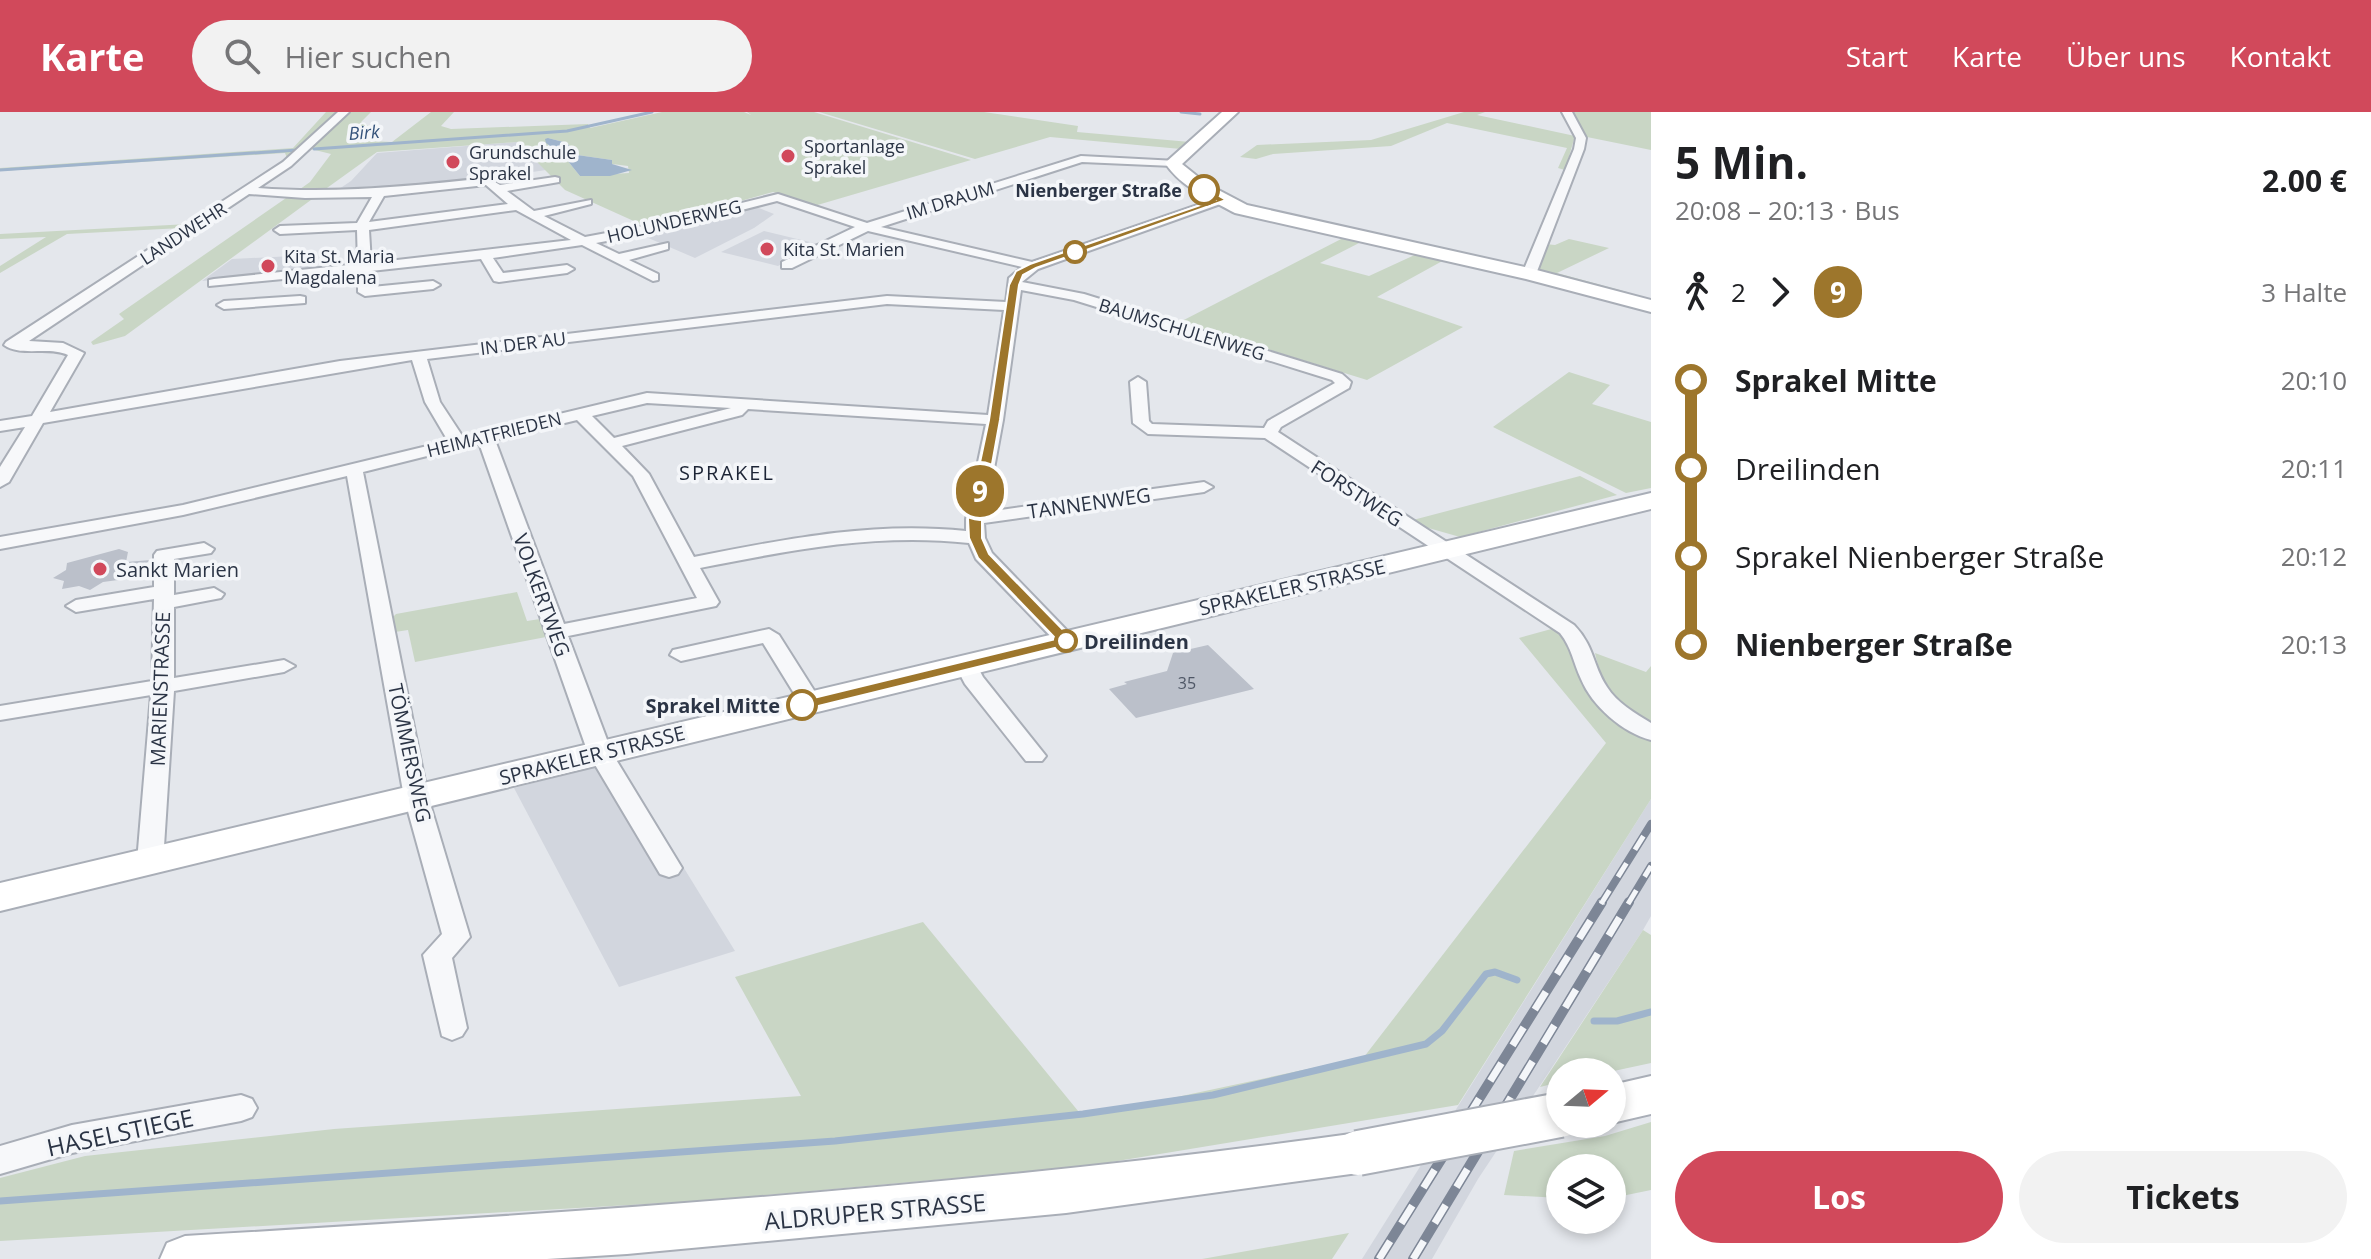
<!DOCTYPE html>
<html lang="de">
<head>
<meta charset="utf-8">
<style>
	:root { --surface:#fff; --page:#f2f2f2; --text:#202124; --muted:#757577; --accent:#d1495b }
	body { margin:0; font-family:"Open Sans",sans-serif; background:var(--page); color:var(--text); height:100vh; display:flex; flex-direction:column; font-size:30px; white-space:nowrap }
	* { box-sizing:border-box; margin:0 }
	p { font-size:26px; color:var(--muted) }
	.icon { flex:none; width:44px; height:44px; fill:none; stroke:currentColor; stroke-width:2; stroke-linecap:round; stroke-linejoin:round }
	.map { position:relative; flex:1; overflow:hidden }
	.panel { display:flex; flex-direction:column; background:var(--surface); width:720px }
	.panel>* { flex:none }
	.badge { padding:0 16px; border-radius:26px; font-size:28px; line-height:52px }
	.needle { width:52px; rotate:71deg }
	.controls { position:absolute; left:1546px; top:946px; display:grid; gap:16px }
	.controls a { display:grid; place-items:center; width:80px; height:80px; border-radius:50%; background:var(--surface); box-shadow:0 4px 12px #0003; font-size:40px }
	.map>.badge { position:absolute; translate:-50% -50%; box-shadow:0 0 0 4px #fff }
	.legs { display:flex; align-items:center; gap:12px; height:88px; padding:0 24px; font-size:26px }
	.legs p { margin-inline-start:auto }
	.summary { display:flex; align-items:center; justify-content:space-between; height:136px; padding:0 24px }
	h1 { font-size:44px; font-weight:700; line-height:60px }
	.action { display:flex; gap:16px; margin-top:auto; padding:16px 24px }
	.action a { flex:1; height:92px; border-radius:48px; background:var(--accent); color:#fff; font-size:32px; font-weight:700; line-height:92px; text-align:center }
	.action a+a { background:var(--page); color:var(--text) }
	ul { padding:0 24px; list-style:none }
	li { display:flex; align-items:center; gap:28px; height:88px; font-size:30px }
	li i { display:grid; place-items:center; width:12px; height:100%; margin:0 10px; background:currentColor }
	li i::after { content:''; width:20px; height:20px; margin:-10px; border:6px solid; border-radius:50%; background:var(--surface) }
	li p { margin-inline-start:auto }
	li:first-child i { background:linear-gradient(#0000 50%,currentColor 0) }
	li:last-child i { background:linear-gradient(currentColor 50%,#0000 0) }
	header { display:flex; align-items:center; gap:48px; box-sizing:border-box; height:112px; padding:0 40px; background:var(--accent); color:#fff }
	header strong { font-size:38px }
	nav { display:flex; gap:44px; margin-inline-start:auto; font-size:28px }
	.search { width:560px; height:72px; background:var(--page); display:flex; align-items:center; gap:20px; box-sizing:border-box; padding:0 28px; border-radius:44px; color:var(--muted); font-size:30px }
	main { display:flex; flex:1; min-height:0 }
	.map>svg:first-child { display:block }
	.built { fill:#d2d6de }
	.green { fill:#c9d6c5; fill-rule:evenodd }
	.water { fill:#9fb4cc }
	.lines { fill:none; stroke-linecap:round; stroke-linejoin:round }
	.stream-far1 { stroke:#9fb4cc; stroke-width:3 }
	.stream { stroke:#9fb4cc; stroke-width:7 }
	.building { fill:#bbc0ca }
	.street-casing { stroke:#a9aeb7; stroke-width:4 }
	.secondary-casing { stroke:#a9aeb7; stroke-width:4 }
	.street { fill:#f7f8fa; fill-rule:evenodd }
	.secondary { fill:#fff; fill-rule:evenodd }
	.rail-far1-casing { stroke:#7d8696; stroke-width:8 }
	.rail-casing { stroke:#7d8696; stroke-width:10 }
	.rail-far1 { stroke:#f4f6f9; stroke-width:5; stroke-dasharray:16; stroke-linecap:butt }
	.rail { stroke:#f4f6f9; stroke-width:7; stroke-dasharray:21; stroke-linecap:butt }
	.secondary-bridge-casing { stroke:#a9aeb7; stroke-width:48; stroke-linecap:butt }
	.secondary-bridge { stroke:#fff; stroke-width:44 }
	.line-1 { fill:#9d762c; stroke:#fff; stroke-width:2 }
	.poi-dot { fill:#d1495b; stroke:#f4f6f9; stroke-width:3 }
	.stop-1-dot { fill:#fff; stroke:#9d762c; stroke-width:4 }
	.labels { text-anchor:middle; dominant-baseline:central; stroke-width:7; stroke-linejoin:round; paint-order:stroke }
	.number-label { font-size:16px; fill:#4f5766 }
	.far-water-label { font-size:18px; font-style:italic; fill:#34527a; stroke:#f4f6f9 }
	.far-poi-label { font-size:18px; fill:#2b3445; stroke:#f4f6f9; text-anchor:start }
	.far-stop-label { font-size:18px; font-weight:bold; fill:#2b3445; stroke:#f4f6f9; text-anchor:end }
	.far-street-label { font-size:18px; fill:#2b3445; stroke:#f4f6f9 }
	.far-quarter-label { font-size:20px; letter-spacing:2px; fill:#1d2536; stroke:#f4f6f9 }
	.street-label { font-size:20px; fill:#2b3445; stroke:#f4f6f9 }
	.poi-label { font-size:20px; fill:#2b3445; stroke:#f4f6f9; text-anchor:start }
	.stop-label { font-size:20px; font-weight:bold; fill:#2b3445; stroke:#f4f6f9; text-anchor:start }
	.near-street-label { font-size:24px; fill:#2b3445; stroke:#f4f6f9 }
</style>
</head>
<body>
<header>
<strong>Karte</strong>
<div class="search"><svg class="icon" aria-label="search" viewBox="0 0 24 24"><circle cx="10" cy="10" r="6"/><path d="M15 15l6 6"/></svg>Hier suchen</div>
<nav><a>Start</a><a>Karte</a><a>Über uns</a><a>Kontakt</a></nav>
</header>
<main>
<div class="map">
<svg width="1651" height="1147" viewBox="0 0 1651 1147">
	<rect width="100%" height="100%" fill="#e4e7ec"/>
	<path class="built" d="M517,30L546,58L441,73L333,81L351,69L377,41Z
		M754,94L774,102L754,116L695,146L639,122Z
		M764,119L818,132L778,154L721,140Z
		M312,143V160L202,169L232,147Z
		M618,649L735,839L619,875L514,676Z
		M1651,687V804L1643,818L1478,1067L1432,1147H1362Z"/>
	<path class="green" d="M326,0H341L288,50L60,199L55,200L182,116L67,122L0,161V154L46,125L0,127V122L189,112L287,46L285,41L0,59V56L293,36Z
		M351,0H371L361,10L371,15L366,22L369,29L392,30L431,0H454L441,14L451,17L588,12L590,16L662,0H744L751,3L747,0H814L971,48L814,94L773,80L647,115L565,78L517,30L377,40L320,81L296,80L310,70L331,42L311,37ZM548,26L567,31L577,43L612,48V52L628,54L629,61L580,64L563,43L548,34Z
		M819,0H984L1078,14L1077,20L1190,30L1181,37L1050,25L975,47Z
		M1464,0H1485L1477,3L1575,24L1565,58L1558,56L1567,36L1447,11L1391,34L1273,42L1256,47L1240,45L1257,33L1371,28Z
		M1573,0H1651V38L1587,25Z
		M289,84L315,85L125,224L93,233L91,230L124,207L119,202Z
		M1345,125L1363,129L1320,151L1369,164L1419,141L1446,147L1377,185L1463,215L1367,268L1180,210Z
		M1569,127L1609,136L1557,161L1627,180L1622,183L1536,161L1545,132L1555,133Z
		M1569,260L1610,273L1592,292L1651,310V376L1626,381L1493,315Z
		M1580,364L1617,383L1460,425L1425,415L1413,408Z
		M517,480L527,509L540,507L546,525L415,550L408,518L395,520L392,506L396,502Z
		M1555,516L1572,531L1582,561L1651,626V687L1458,993L1081,1055L699,1089L0,1129V1066L85,1044L334,1017L801,984L735,865L923,810L1083,1005L1364,945L1606,631L1519,526Z
		M1595,541L1646,560L1651,554V613C1621,595 1602,576 1595,541Z
		M1643,818L1651,823V951L1609,960H1560V970L1540,975Z
		M1651,1010V1078L1612,1086V1056H1560V1086L1504,1083L1514,1039L1605,1024Z
		M1349,1121L1332,1147H1202Z"/>
	<path class="water" d="M548,26L567,31L577,43L612,48V52L632,58L610,64H580L563,43L546,31L545,27Z"/>
	<g class="lines">
		<path class="stream-far1" d="M1181,0L1200,2
			M314,37L567,19L652,0
			M0,58L298,38"/>
		<path class="stream" d="M1594,909H1617L1651,900
			M0,1089L835,1029L1083,1002L1213,983L1426,932L1442,919L1486,862L1495,860L1517,868"/>
	</g>
	<path class="building" d="M119,437L128,440L126,450L151,448L118,468L103,470L90,478L79,474L62,477L64,469L53,466L66,458L67,451Z
		M1208,533L1254,577L1136,606L1109,577L1127,572L1124,570L1167,559L1173,541Z"/>
	<g class="lines">
		<defs>
			<path id="street" d="M338,0H349L291,54L258,76C336,82 411,74 488,66L500,73L555,65L559,66V70L507,79L534,99L591,88V92L544,104L585,125L660,111L778,82L867,111L1081,44L1177,49L1178,51L1173,54L1082,50L881,115L1032,150L1218,86H1226V90L1038,157L1022,170L1084,182L1342,262L1351,270L1349,276L1281,315L1278,320L1574,513C1595,535 1592,552 1607,575C1617,591 1635,601 1651,611V628C1623,621 1592,594 1581,567C1573,550 1572,536 1560,521L1265,326L1148,322L1133,311L1130,270L1138,265L1146,270L1149,309L1152,312L1264,316L1268,309L1335,271L1332,268L1074,188L1021,178L1003,308L986,400L1204,370L1213,375L1204,380L984,411L985,426L992,441L1077,529L1066,535L1059,533L976,447L969,431C875,421 792,438 700,456L719,490L716,494L568,524L612,641L682,756L678,762L669,765L660,762L588,641L479,331L363,360L428,685L470,825L452,846L467,916L462,924L452,928L442,924L423,843L442,822L404,685L347,364L183,403L0,437V425L183,393L448,329L425,290L412,248L43,311L9,370L0,375V355L25,315L0,319V309L32,304L68,243C49,234 20,245 4,233L6,230L283,50ZM486,73L508,92L369,110L384,84ZM249,82L305,86L372,85L357,111L280,114L274,118L280,122L357,118L358,152L214,167L209,168V174L358,160V180L365,184L433,177L440,173L433,169L372,175L371,159L481,147L494,169L499,170L567,161L574,157L567,153L503,161L493,146L582,133L653,169L658,168V162L629,148L668,137V131L619,142L596,131L660,119L777,89L855,115L782,150V156H792L868,119L1022,155L1009,166L1006,190L887,184L340,249L50,300L84,241L63,231L29,229ZM516,98L571,128L371,151L369,118ZM887,192L1004,198L988,303L647,281L463,325L440,290L427,247ZM647,291L731,296L614,326L592,304ZM748,297L986,312L966,407V419C873,409 786,427 694,445L649,362L622,334L742,303ZM577,308L633,364L697,486L564,512L495,328Z
				M1562,0H1572L1586,26L1584,37L1536,162L1529,166L1522,162L1574,37L1576,26Z
				M300,184L305,185V191L224,197L217,193L224,189Z
				M204,431L214,437L211,441L174,447V483L214,476L224,482L221,486L174,495V566L284,548L295,554L284,560L174,579L163,750L159,756L150,759L141,756L137,750L151,583L0,608V594L152,569L154,487L76,500L66,494L76,488L154,475V443L157,439Z
				M769,517L779,523L822,591L819,596H803L763,531L681,549L670,543L673,538Z
				M966,547L974,548L983,565L1042,639L1046,644L1042,649H1026L965,572L955,553Z
				M241,983L252,987L257,996L252,1005L241,1009L72,1041L0,1062V1034L72,1013Z"/>
			<path id="secondary" d="M1222,0H1238L1182,52L1207,72L1247,93L1529,156L1651,188V200L1526,167L1235,101C1209,87 1182,76 1165,51Z
				M1651,381V397L0,799V771Z
				M1651,964V1002L1612,1011V973Z
				M1358,1021L1374,1027L1381,1041L1374,1055L1358,1061L1066,1101L627,1142L547,1147H160L167,1131L185,1124C577,1101 969,1075 1358,1021Z"/>
		</defs>
		<use href="#street" class="street-casing"/>
		<use href="#secondary" class="secondary-casing"/>
		<use href="#street" class="street"/>
		<use href="#secondary" class="secondary"/>
		<defs>
			<path id="rail-far1" d="M1601,792L1651,712
				M1628,792L1651,754"/>
			<path id="rail" d="M1379,1147L1602,790
				M1413,1147L1629,790"/>
		</defs>
		<use href="#rail-far1" class="rail-far1-casing"/>
		<use href="#rail" class="rail-casing"/>
		<use href="#rail-far1" class="rail-far1"/>
		<use href="#rail" class="rail"/>
		<defs>
			<path id="secondary-bridge" d="M1358,1041L1560,1003"/>
		</defs>
		<use href="#secondary-bridge" class="secondary-bridge-casing"/>
		<use href="#secondary-bridge" class="secondary-bridge"/>
	</g>
	<path class="line-1" d="M1202,77H1207L1226,88L1036,156L1023,163L1019,173L1000,308L982,407V426L989,442L1071,526V532L802,598L797,596V590L1056,527L978,446L969,426L968,407L989,308L1009,173L1016,159L1030,152L1215,88L1202,80Z"/>
	<g class="poi-dot">
		<circle cx="788" cy="44" r="8"/>
		<circle cx="453" cy="50" r="8"/>
		<circle cx="767" cy="137" r="8"/>
		<circle cx="268" cy="154" r="8"/>
		<circle cx="100" cy="457" r="8"/>
	</g>
	<g class="stop-1-dot">
		<circle cx="1204" cy="78" r="14"/>
		<circle cx="1075" cy="140" r="10"/>
		<circle cx="1066" cy="529" r="10"/>
		<circle cx="802" cy="593" r="14"/>
	</g>
	<g class="labels">
		<g class="number-label">
			<text x="1187" y="571">35</text>
		</g>
		<g class="far-water-label">
			<text transform="translate(364 20) rotate(-4)">Birk</text>
		</g>
		<g class="far-poi-label">
			<text x="804" y="34">Sportanlage<tspan x="804" dy="21">Sprakel</tspan></text>
			<text x="469" y="40">Grundschule<tspan x="469" dy="21">Sprakel</tspan></text>
			<text x="783" y="137">Kita St. Marien</text>
			<text x="284" y="144">Kita St. Maria<tspan x="284" dy="21">Magdalena</tspan></text>
		</g>
		<g class="far-stop-label">
			<text x="1182" y="78">Nienberger Straße</text>
		</g>
		<g class="far-street-label">
			<text transform="translate(950 88) rotate(-17)">IM DRAUM</text>
			<text transform="translate(674 109) rotate(-13)">HOLUNDERWEG</text>
			<text transform="translate(183 121) rotate(-33)">LANDWEHR</text>
			<text transform="translate(1182 217) rotate(17)">BAUMSCHULENWEG</text>
			<text transform="translate(523 231) rotate(-7)">IN DER AU</text>
			<text transform="translate(494 322) rotate(-14)">HEIMATFRIEDEN</text>
		</g>
		<g class="far-quarter-label">
			<text x="727" y="360">SPRAKEL</text>
		</g>
		<g class="street-label">
			<text transform="translate(1357 381) rotate(33)">FORSTWEG</text>
			<text transform="translate(1089 391) rotate(-8)">TANNENWEG</text>
			<text transform="translate(1292 475) rotate(-13)">SPRAKELER STRASSE</text>
			<text transform="translate(542 483) rotate(70)">VOLKERTWEG</text>
			<text transform="translate(160 577) rotate(-88)">MARIENSTRASSE</text>
			<text transform="translate(410 641) rotate(78)">TÖMMERSWEG</text>
			<text transform="translate(592 643) rotate(-14)">SPRAKELER STRASSE</text>
		</g>
		<g class="poi-label">
			<text x="116" y="457">Sankt Marien</text>
		</g>
		<g class="stop-label">
			<text x="1084" y="529">Dreilinden</text>
			<text x="780" y="593" text-anchor="end">Sprakel Mitte</text>
		</g>
		<g class="near-street-label">
			<text transform="translate(120 1020) rotate(-12)">HASELSTIEGE</text>
			<text transform="translate(875 1099) rotate(-5)">ALDRUPER STRASSE</text>
		</g>
	</g>
</svg>
<div class="controls">
<a><svg class="needle" viewBox="-14 -14 28 28"><path d="M0-13l5 13h-10z" fill="#e53935"/><path d="M0 13l5-13h-10z" fill="#757577"/></svg></a>
<a><svg class="icon" aria-label="layers" viewBox="0 0 24 24"><path d="M12 4l9 5-9 5-9-5zM3 14l9 5 9-5"/></svg></a>
</div>
<b class="badge" style="left:980px;top:379px;background:#9d762c;color:#fff">9</b>
</div>
<section class="panel">
<div class="summary"><div><h1>5 Min.</h1><p>20:08 – 20:13 · Bus</p></div><b>2.00 €</b></div>
<div class="legs"><svg class="icon" aria-label="walk" viewBox="0 0 24 24"><circle cx="13" cy="4" r="2"/><path d="M13 8l-2 6 4 7M11 14l-3 7M7 12l3-4h3l4 4"/></svg>2<svg class="icon" aria-label="forward" viewBox="0 0 24 24"><path d="M9 5l7 7-7 7"/></svg><b class="badge" style="background:#9d762c;color:#fff">9</b><p>3 Halte</p></div>
<ul>
<li><i style="color:#9d762c"></i><b>Sprakel Mitte</b><p>20:10</p></li>
<li><i style="color:#9d762c"></i><span>Dreilinden</span><p>20:11</p></li>
<li><i style="color:#9d762c"></i><span>Sprakel Nienberger Straße</span><p>20:12</p></li>
<li><i style="color:#9d762c"></i><b>Nienberger Straße</b><p>20:13</p></li>
</ul>
<div class="action"><a>Los</a><a>Tickets</a></div>
</section>
</main>
</body>
</html>
